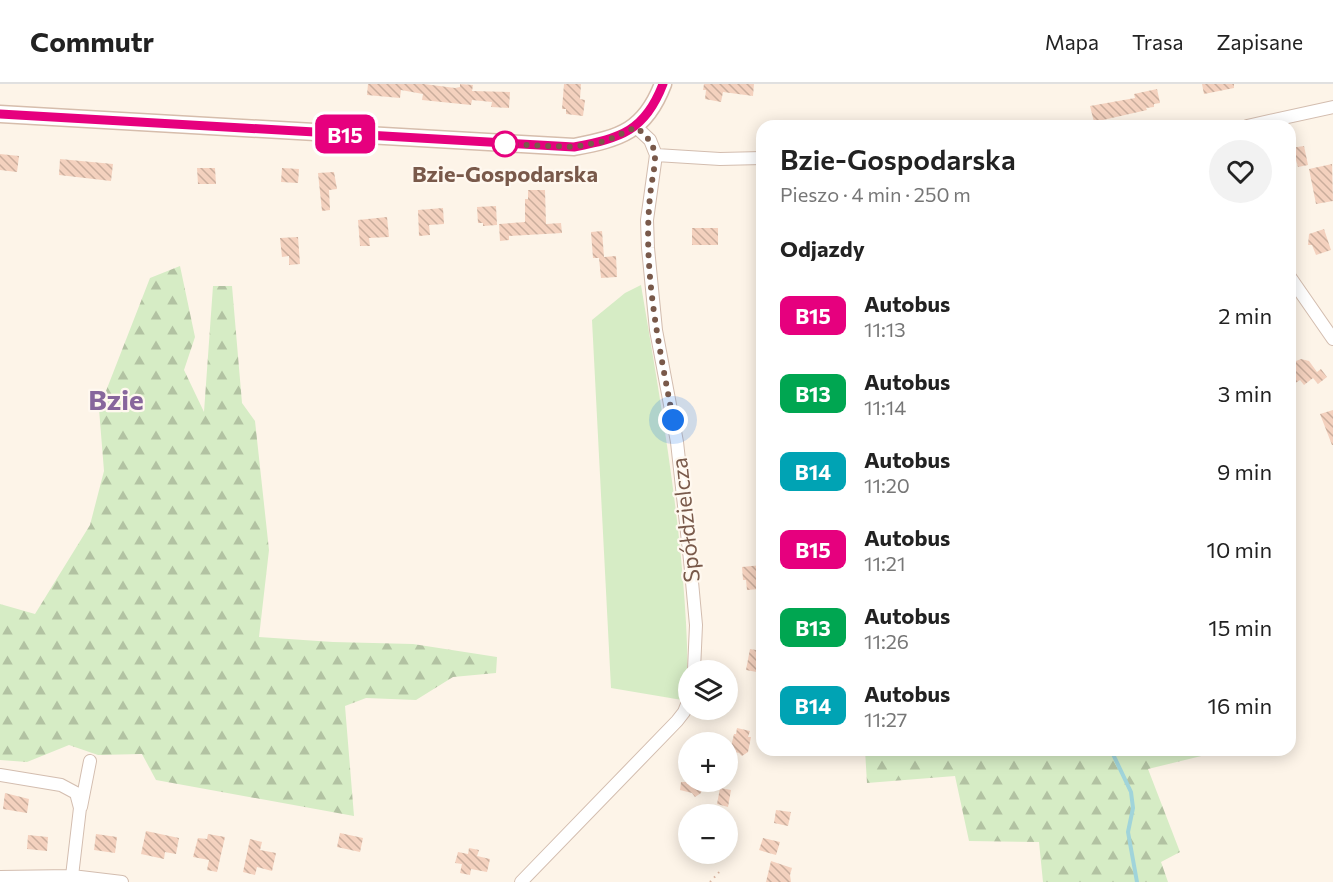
<!DOCTYPE html>
<html lang="pl">
<head>
<meta charset="utf-8">
<style>
	:root { --surface:#fff; --page:#f2f2f2; --text:#222; --muted:#767676; --line:#e0e0e0 }
	body { margin:0; font-family:Commissioner,sans-serif; background:var(--page); color:var(--text); height:100vh; display:flex; flex-direction:column; font-size:22px; white-space:nowrap }
	* { box-sizing:border-box; margin:0 }
	p { font-size:20px; color:var(--muted) }
	.icon { flex:none; width:33px; height:33px; fill:none; stroke:currentColor; stroke-width:2; stroke-linecap:round; stroke-linejoin:round }
	.map { position:relative; flex:1; overflow:hidden }
	.details { position:absolute; left:756px; top:36px; width:540px; height:636px; display:flex; flex-direction:column; background:var(--surface); border-radius:18px; box-shadow:0 3px 15px #0003 }
	.details>* { flex:none }
	.badge { padding:0 12px; border-radius:9px; font-size:21px; line-height:39px }
	.buttons { position:absolute; left:678px; top:576px; display:grid; gap:12px }
	.buttons a { display:grid; place-items:center; width:60px; height:60px; border-radius:50%; background:var(--surface); box-shadow:0 3px 15px #0003; font-size:30px }
	.you { position:absolute; width:30px; height:30px; margin:-15px; border:4px solid #fff; border-radius:50%; background:#1a73e8; box-shadow:0 0 0 9px #1a73e833 }
	.map>.badge { position:absolute; translate:-50% -50%; box-shadow:0 0 0 3px #fff }
	h2 { padding:0 24px; font-size:22px; line-height:54px }
	.round { display:grid; place-items:center; flex:none; width:63px; height:63px; border-radius:32px; background:var(--page) }
	.overview { display:flex; align-items:center; justify-content:space-between; height:102px; padding:0 24px }
	h1 { font-size:28px; font-weight:600; line-height:45px }
	ul { padding:0; list-style:none }
	li { display:flex; align-items:center; gap:18px; height:78px; padding:0 24px }
	li div { flex:1 }
	li b { display:block; font-size:22px }
	li em { font-style:normal }
	li .badge { min-width:66px; font-weight:700; text-align:center }
	header { display:flex; align-items:center; gap:36px; box-sizing:border-box; height:84px; padding:0 30px; background:var(--surface); border-bottom:2px solid var(--line) }
	header strong { font-size:28px }
	nav { display:flex; gap:33px; margin-inline-start:auto; font-size:21px }
	.map>svg:first-child { display:block }
	.grass { fill:#d6ecc5 }
	.forest { fill:url(#forest-firs) }
	.lines { fill:none; stroke-linecap:round; stroke-linejoin:round }
	.stream { stroke:#a0d4da; stroke-width:4 }
	.building { fill:url(#building-back-hatch) }
	.street-casing { stroke:#d3bdaf; stroke-width:14 }
	.secondary-casing { stroke:#d6bdac; stroke-width:19 }
	.path { stroke:#d9b4a0; stroke-width:2; stroke-dasharray:1.5 4.5; stroke-linecap:butt }
	.street { stroke:#fff; stroke-width:12 }
	.secondary { stroke:#fff; stroke-width:16 }
	.line-casing { stroke:#fff; stroke-width:14 }
	.line { stroke:#e6007e; stroke-width:9 }
	.walk { stroke:#79594a; stroke-width:6; stroke-dasharray:0 10.8 }
	.stop-dot { fill:#fff; stroke:#e6007e; stroke-width:3 }
	.labels { text-anchor:middle; dominant-baseline:central; stroke-width:4.5; stroke-linejoin:round; paint-order:stroke }
	.stop-label { font-size:22px; font-weight:bold; fill:#79594a; stroke:#fff8ef }
	.street-label { font-size:22px; fill:#79594a; stroke:#fff8ef }
	.district-label { font-size:28px; font-weight:bold; fill:#87669c; stroke:#fff8ef }
</style>
</head>
<body>
<header>
<strong>Commutr</strong>
<nav><a>Mapa</a><a>Trasa</a><a>Zapisane</a></nav>
</header>
<div class="map">
<svg width="1333" height="798" viewBox="0 0 1333 798">
	<defs>
		<pattern id="forest-firs" width="22" height="20" patternUnits="userSpaceOnUse" patternTransform="scale(1.5)"><rect width="22" height="20" fill="#d6ecc5"/><path d="M5 1l3.5 6h-7zM16 11l3.5 6h-7z" fill="#b2c2a2"/></pattern>
		<pattern id="building-back-hatch" width="6" height="6" patternUnits="userSpaceOnUse" patternTransform="scale(1.5)"><rect width="6" height="6" fill="#f4d1be"/><path d="M-1 5l2 2M0 0l6 6M5-1l2 2" fill="none" stroke="#caad9c"/></pattern>
	</defs>
	<rect width="100%" height="100%" fill="#fdf4e8"/>
	<path class="grass" d="M641,201C664,338 689,477 688,617L611,604L592,236L625,209Z"/>
	<path class="forest" d="M180,182L195,253L184,286L204,328L213,202H232L242,319L255,337L269,466L259,553L333,558L413,560L497,573L496,589L453,593L416,616L366,614L345,622L354,732L156,696L142,670L98,671L69,661L27,678L0,676V520L35,530L90,441L104,387L99,325L150,194Z
		M865,666H1226L1148,685L1180,768L1161,778L1168,798H1043L1039,758L969,757L955,692L867,699Z"/>
	<g class="lines">
		<path class="stream" d="M1111,666L1131,708L1133,724L1128,748L1137,798"/>
	</g>
	<path class="building" d="M368,0H424L455,4L460,3V0L473,1L472,7L510,8L509,24L491,23L492,18L472,16L471,21L422,16L423,10L401,6L400,14L367,11Z
		M564,0H581L580,15L585,16L583,32L566,30V25H562Z
		M704,0H754L753,12L723,8L721,18L705,15L706,6H703Z
		M1202,0H1234V4L1204,10Z
		M1157,5L1160,19L1154,20V23L1146,24L1147,26L1094,38L1090,22L1135,14L1134,10Z
		M1304,62L1308,81L1298,83L1296,76L1290,77V64Z
		M0,70L19,72L17,88L0,86Z
		M60,75L113,80L111,97L59,91Z
		M1332,80L1333,117L1316,120L1309,85Z
		M197,84H215L216,100H198Z
		M282,84L299,85L298,99L281,98Z
		M334,88L337,105L329,106L330,126L322,127L318,89Z
		M528,106H545L546,140L561,139L562,149L509,152V156L500,157L499,140L525,138V115H528Z
		M496,122L497,141L483,142V139H478L477,123Z
		M443,124L444,140L429,141L430,151L419,152L418,126Z
		M387,133L389,153L369,154L370,162H360L358,136Z
		M692,144H718V161H692Z
		M1324,145L1331,166L1316,171L1312,161H1308L1309,150Z
		M602,147L604,173L616,172L617,193L601,194L599,174H593L591,148Z
		M298,153L300,180L289,181V172L282,173L280,154Z
		M1301,275L1309,277L1317,288L1321,285L1327,293L1318,300L1313,294L1304,301L1300,296L1294,300L1290,295L1291,279Z
		M1333,326V361H1332L1320,330Z
		M762,481L760,505L747,506L746,496H743L742,483Z
		M750,565L762,567V589L746,586Z
		M737,644L750,647L748,653H751L748,668L742,672L739,669L730,667L734,650H736Z
		M681,698H703L701,709L695,713L692,709L680,706Z
		M720,704L731,706L728,723L717,720Z
		M5,709L29,715L27,729L3,725Z
		M776,726L791,728L788,742L774,739Z
		M146,747L179,754L176,770L165,768L164,775L141,770Z
		M340,749L363,754L360,768L337,763Z
		M96,750L117,753L115,769L94,766Z
		M208,750L225,753L217,788L207,786L209,776L193,773L198,754L207,755Z
		M28,751L48,753L47,767L27,765Z
		M763,754L780,758L776,771L759,766Z
		M250,755L262,758L260,766L276,769L272,787L257,783L255,791L243,788Z
		M469,764L479,766L477,772L490,775L487,788L471,785L470,791L460,789L462,780L455,779L458,768L468,770Z
		M771,777L792,784L790,791L791,798H766Z"/>
	<g class="lines">
		<defs>
			<path id="street" d="M1247,42L1333,23
				M636,43L650,56L656,71L647,136L648,164L656,246L677,358L690,476L696,541L694,586
				M656,71L720,75L762,74
				M1290,193L1333,255
				M0,691L61,701L76,709L80,724L72,792
				M81,723L90,677
				M0,793L72,792L122,798
				M521,798L677,637L684,628L688,618"/>
			<path id="secondary" d="M0,30L574,63C621,54 645,47 663,0"/>
		</defs>
		<use href="#street" class="street-casing"/>
		<use href="#secondary" class="secondary-casing"/>
		<path class="path" d="M710,798L722,785"/>
		<use href="#street" class="street"/>
		<use href="#secondary" class="secondary"/>
	</g>
	<g class="lines">
		<defs>
			<path id="line" d="M0,30L574,63C621,54 645,47 663,0"/>
		</defs>
		<use href="#line" class="line-casing"/>
		<use href="#line" class="line"/>
		<path class="walk" d="M505,60L574,63L606,57L636,43C662,64 655,75 651,104C641,182 659,260 673,336"/>
	</g>
	<circle class="stop-dot" cx="505" cy="60" r="12"/>
	<g class="labels">
		<g class="stop-label">
			<text x="505" y="89">Bzie-Gospodarska</text>
		</g>
		<g class="street-label">
			<text transform="translate(685 436) rotate(-96)">Spółdzielcza</text>
		</g>
		<g class="district-label">
			<text x="116" y="315">Bzie</text>
		</g>
	</g>
</svg>
<div class="buttons">
<a><svg class="icon" aria-label="layers" viewBox="0 0 24 24"><path d="M12 4l9 5-9 5-9-5zM3 14l9 5 9-5"/></svg></a>
<a>+</a>
<a>−</a>
</div>
<div class="you" style="left:673px;top:336px"></div>
<b class="badge" style="left:345px;top:50px;background:#e6007e;color:#fff">B15</b>
<section class="details">
<div class="overview"><div><h1>Bzie-Gospodarska</h1><p>Pieszo · 4 min · 250 m</p></div><a class="round"><svg class="icon" aria-label="heart" viewBox="0 0 24 24"><path d="M12 20l-8-8c-3-5 5-10 8-4 3-6 11-1 8 4z"/></svg></a></div>
<h2>Odjazdy</h2>
<ul>
<li><span class="badge" style="background:#e6007e;color:#fff">B15</span><div><b>Autobus</b><p>11:13</p></div><em>2 min</em></li>
<li><span class="badge" style="background:#00a651;color:#fff">B13</span><div><b>Autobus</b><p>11:14</p></div><em>3 min</em></li>
<li><span class="badge" style="background:#00a3b4;color:#fff">B14</span><div><b>Autobus</b><p>11:20</p></div><em>9 min</em></li>
<li><span class="badge" style="background:#e6007e;color:#fff">B15</span><div><b>Autobus</b><p>11:21</p></div><em>10 min</em></li>
<li><span class="badge" style="background:#00a651;color:#fff">B13</span><div><b>Autobus</b><p>11:26</p></div><em>15 min</em></li>
<li><span class="badge" style="background:#00a3b4;color:#fff">B14</span><div><b>Autobus</b><p>11:27</p></div><em>16 min</em></li>
</ul>
</section>
</div>
</body>
</html>
